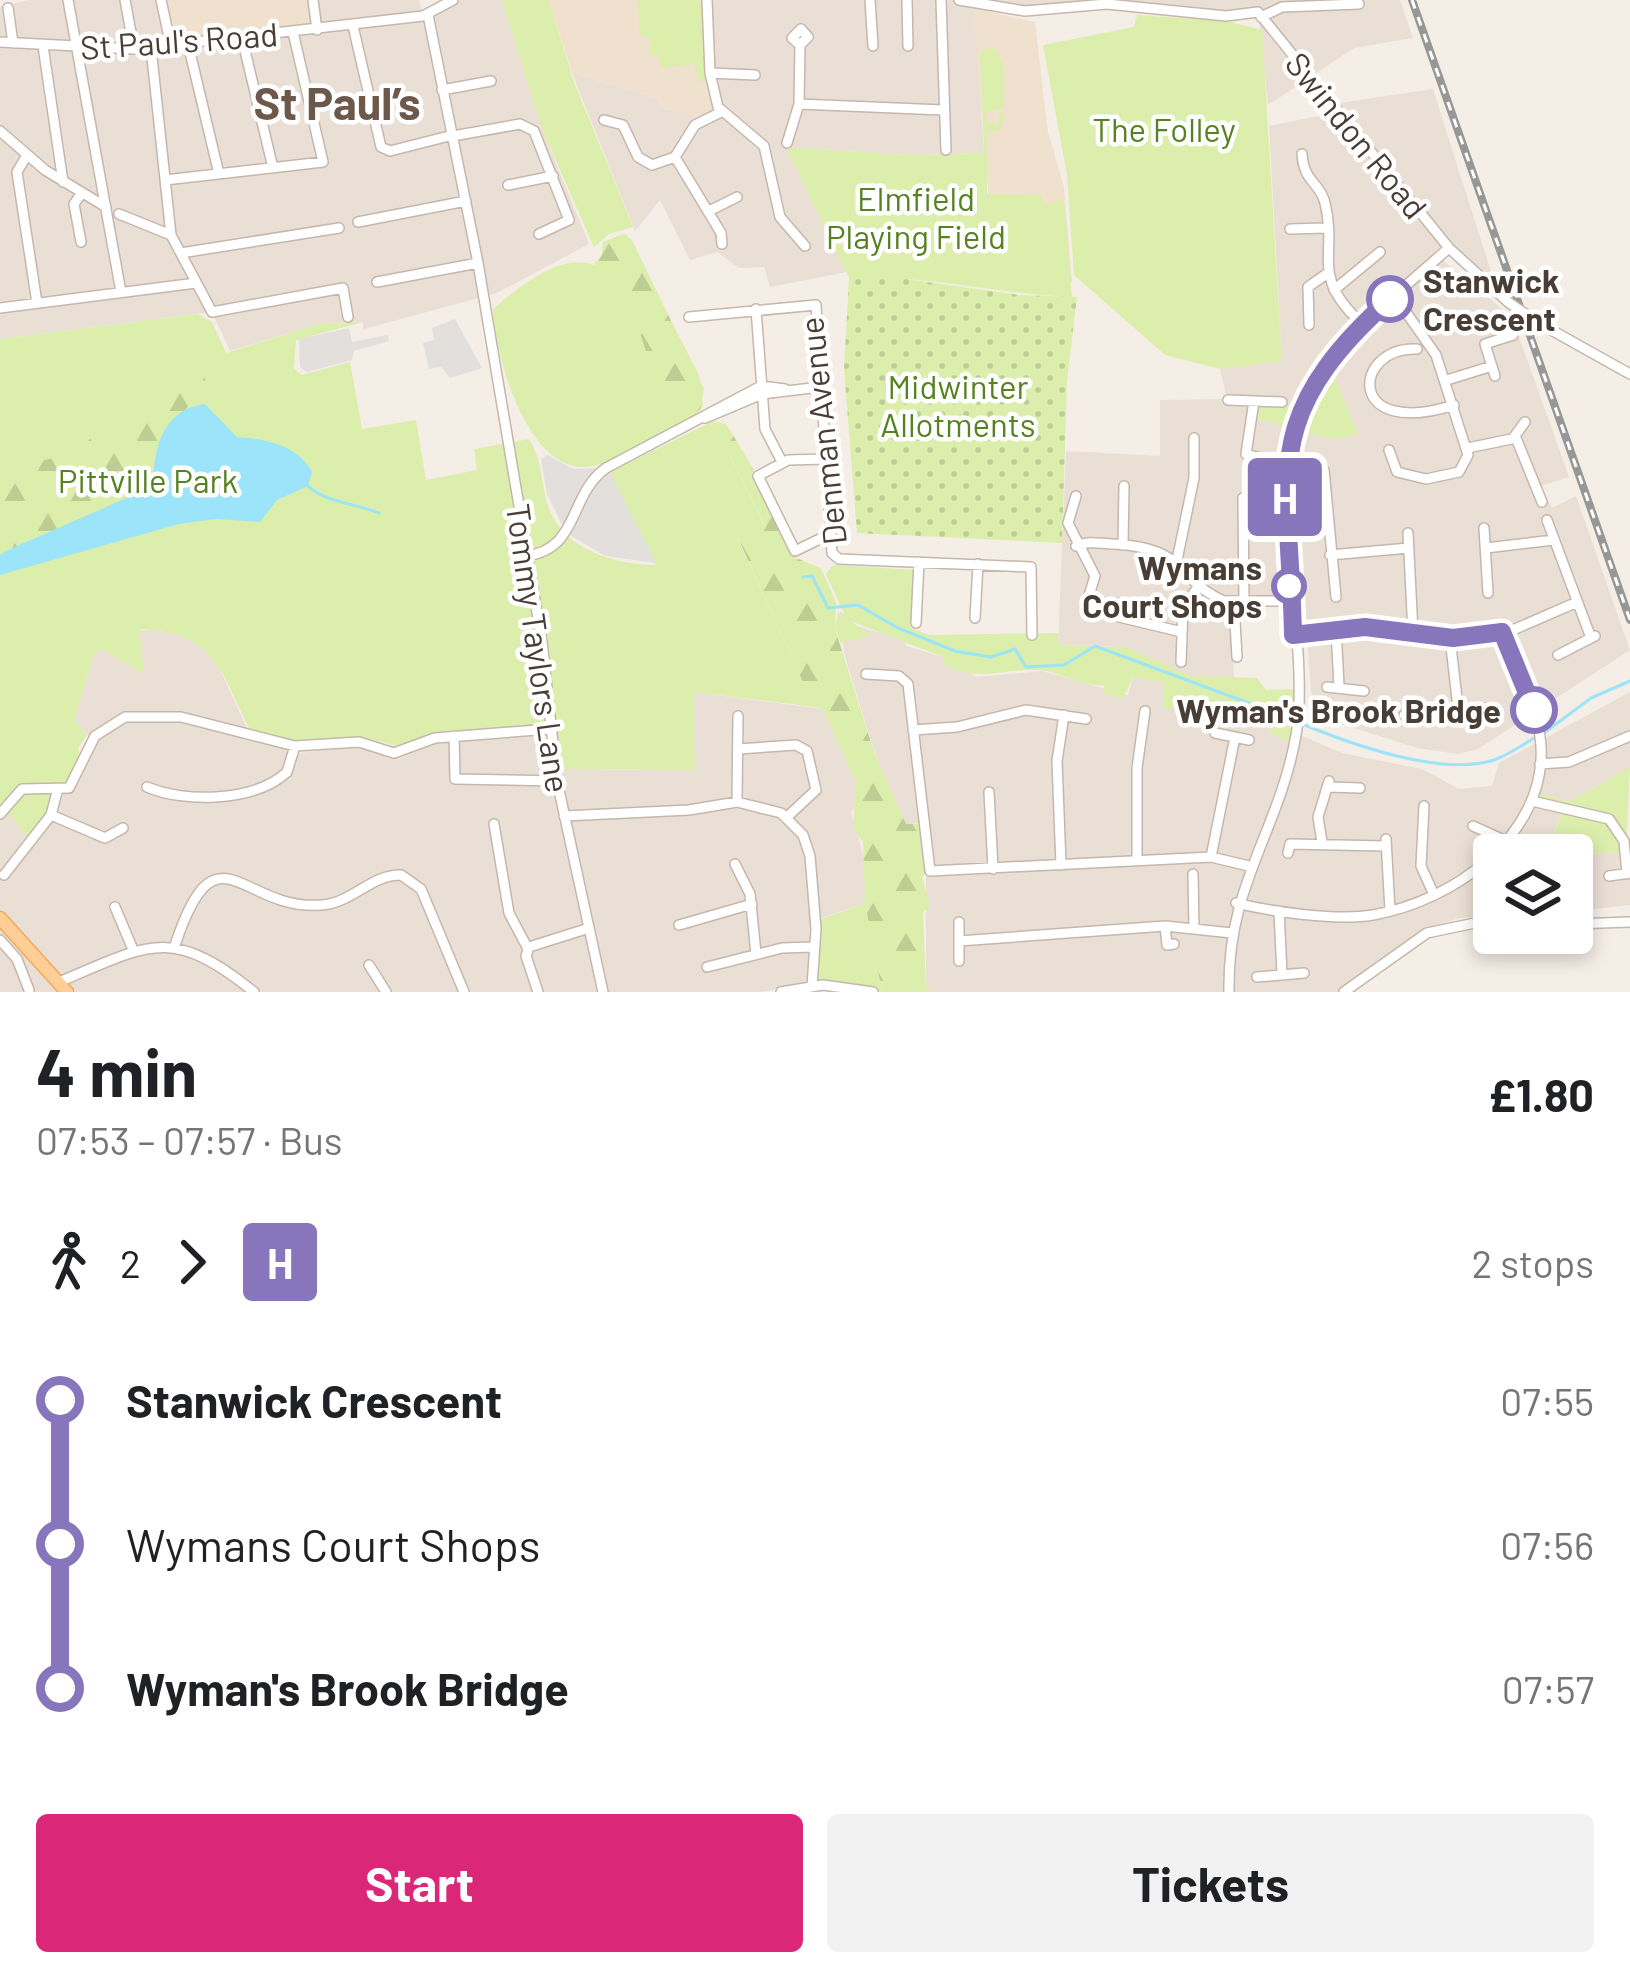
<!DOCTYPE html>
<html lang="en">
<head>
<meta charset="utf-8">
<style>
	:root { --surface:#fff; --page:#f2f2f2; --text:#202124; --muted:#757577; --accent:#db2777 }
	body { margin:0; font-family:Barlow,sans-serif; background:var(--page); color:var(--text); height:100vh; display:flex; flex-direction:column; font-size:45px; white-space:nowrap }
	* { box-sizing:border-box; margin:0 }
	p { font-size:39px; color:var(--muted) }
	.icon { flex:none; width:66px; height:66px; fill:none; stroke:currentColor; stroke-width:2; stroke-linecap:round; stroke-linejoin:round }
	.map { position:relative; height:992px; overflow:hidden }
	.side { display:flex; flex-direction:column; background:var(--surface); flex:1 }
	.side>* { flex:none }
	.badge { padding:0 24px; border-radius:9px; font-size:42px; line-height:78px }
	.fabs { position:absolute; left:1473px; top:834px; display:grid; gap:24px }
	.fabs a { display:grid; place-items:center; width:120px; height:120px; border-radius:12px; background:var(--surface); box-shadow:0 6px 18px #0003; font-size:60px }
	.map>.badge { position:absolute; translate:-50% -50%; box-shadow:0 0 0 6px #fff }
	.legs { display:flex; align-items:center; gap:18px; height:132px; padding:0 36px; font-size:39px }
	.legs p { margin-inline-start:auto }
	.headline { display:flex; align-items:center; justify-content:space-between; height:204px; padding:0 36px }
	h1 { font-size:66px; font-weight:700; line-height:90px }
	.primary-button { display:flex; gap:24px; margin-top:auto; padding:24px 36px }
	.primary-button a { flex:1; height:138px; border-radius:12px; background:var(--accent); color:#fff; font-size:48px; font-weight:700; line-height:138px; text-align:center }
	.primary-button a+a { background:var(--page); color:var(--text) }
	ul { padding:0 36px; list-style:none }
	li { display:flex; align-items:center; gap:42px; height:144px; font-size:45px }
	li i { display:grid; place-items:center; width:18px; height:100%; margin:0 15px; background:currentColor }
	li i::after { content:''; width:30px; height:30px; margin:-15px; border:9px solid; border-radius:50%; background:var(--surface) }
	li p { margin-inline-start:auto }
	li:first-child i { background:linear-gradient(#0000 50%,currentColor 0) }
	li:last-child i { background:linear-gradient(currentColor 50%,#0000 0) }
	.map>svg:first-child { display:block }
	.residential { fill:#eadfd4 }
	.education { fill:#f0e1cf }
	.green { fill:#dceeab }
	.forest { fill:url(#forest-firs) }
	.garden { fill:url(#garden-dots) }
	.parking { fill:#e3dfdc }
	.water { fill:#9ce4f9 }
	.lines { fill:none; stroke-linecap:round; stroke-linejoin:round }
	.stream { stroke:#9ce4f9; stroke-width:3 }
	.minor-casing { stroke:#c5b7ab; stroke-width:12 }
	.major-casing { stroke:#f2a859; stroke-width:15 }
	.minor { stroke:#fff; stroke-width:9 }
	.major { stroke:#ffce96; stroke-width:12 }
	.rail-casing { stroke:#979797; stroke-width:8 }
	.rail { stroke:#fff; stroke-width:3; stroke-dasharray:9; stroke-linecap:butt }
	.minor-bridge-casing { stroke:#c5b7ab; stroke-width:12; stroke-linecap:butt }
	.minor-bridge { stroke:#fff; stroke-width:9 }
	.line-1-casing { stroke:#fff; stroke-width:27 }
	.line-1 { stroke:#8876bd; stroke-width:18 }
	.stop-1-dot { fill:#fff; stroke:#8876bd; stroke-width:6 }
	.labels { text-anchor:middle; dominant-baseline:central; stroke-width:9; stroke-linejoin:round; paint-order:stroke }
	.street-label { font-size:33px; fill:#493e35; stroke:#fff }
	.park-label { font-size:33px; fill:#578221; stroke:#fff }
	.stop-label { font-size:33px; font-weight:bold; fill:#493e35; stroke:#fff; text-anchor:end }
	.district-label { font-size:45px; font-weight:bold; fill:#6d594b; stroke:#fff }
</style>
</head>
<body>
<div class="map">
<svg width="1630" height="992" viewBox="0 0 1630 992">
	<defs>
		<pattern id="forest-firs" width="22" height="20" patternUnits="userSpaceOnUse" patternTransform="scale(3)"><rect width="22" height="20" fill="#dceeab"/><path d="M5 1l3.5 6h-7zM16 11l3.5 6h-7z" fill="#becd94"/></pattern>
		<pattern id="garden-dots" width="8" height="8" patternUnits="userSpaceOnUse" patternTransform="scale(3)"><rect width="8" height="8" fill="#dceeab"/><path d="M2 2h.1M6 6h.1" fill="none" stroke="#becd94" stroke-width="1.8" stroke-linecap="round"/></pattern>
	</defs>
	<rect width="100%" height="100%" fill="#f5eee7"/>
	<path class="residential" d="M29,0H419L423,15L453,0H502L542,129L589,244L497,293L364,329L362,322L323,323L230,351L212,312L0,339V7Z
		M700,0H1400L1413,38L1354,48L1268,105L1258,12L1226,16L1107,4L1031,11L974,2L984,153L910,155L786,147L847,272L770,287L764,267L739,268L717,252L690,260L660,200L635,231L572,73L657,98L663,109L679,112L706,69Z
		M1433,89L1494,281L1450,248L1439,257L1512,317L1569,477L1541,486L1552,508L1576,496L1630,650L1478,749L1458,754L1417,748L1313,715L1307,635H1293L1290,601L1231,603L1234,678L1191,676L1108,646L1058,645L1066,451L1160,456V400L1227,399L1220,369L1282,361L1269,126L1338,112L1332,104Z
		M840,611L857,626L905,640L906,646L943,657L977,677L1042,671L1128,695L1133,677L1166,683L1162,707L1214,700L1263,709L1274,721L1270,734L1300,744L1302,736L1342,753L1422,769L1459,789L1492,786L1499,763L1630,692V767L1569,802L1535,792L1563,809L1546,855H1494V916L1459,918L1427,929L1337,992H933L926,989V823L906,824L878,763L844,653Z
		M151,630L191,636L217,663L250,735L300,753L360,746L398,759L441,741L543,735L548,769L694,770L693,692L823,709L856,782L857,803L851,813L868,871L865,903L810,922L807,983L761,992H0V814L6,807L32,844L57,813L60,796L74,790L100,737L87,735L74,721L93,656L116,631Z
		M1630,839V905L1577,911L1575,881L1587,854L1625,852L1624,841Z"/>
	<path class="education" d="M161,0H313L317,30L171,46Z
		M549,0H700L706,76L717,109L702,119L663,109L657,98L572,73Z
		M973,8L1035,22L1048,132L1064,187L1072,282L996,286Z"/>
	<path class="green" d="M502,0H549L574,82L633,227L609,234L594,247L542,129Z
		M638,0H700L708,80L699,82L694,64L661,68L658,54L649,56V38L639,34Z
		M1137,15L1227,21L1262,30L1282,361L1220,369L1165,355L1074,275L1067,175L1043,45L1134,27Z
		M994,48L1003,62L1004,109L986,112V122L998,125L999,113H1004L1001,130H987V194L1041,195L1045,205L1064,199L1072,297C997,294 924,274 849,278L786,147L910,155L984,153L980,51Z
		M626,234L699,375L703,406L693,417C664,432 626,460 594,466C527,480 495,353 493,309C517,288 561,252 594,265L602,255L603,242Z
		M198,314L212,322L226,353L323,323L363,322L296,340L294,368L301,375L350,362L362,429L416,420L426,480L477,470L474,449L529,439C542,460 541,479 547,503C560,549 615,565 656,565L610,472L713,421L766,529L738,539L814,707L693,692L695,770L559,769L552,724L437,732L403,748L363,737L297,742L250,730C219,668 216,633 139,629L144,674L101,649L93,656L74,721L87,735L78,748C83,772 77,779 57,793L56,804L30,842L6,808L0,814V339Z
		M1326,367C1342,380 1346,414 1359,433L1336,439L1303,432L1293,462L1275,463L1283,425L1251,418L1254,401L1292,407L1306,382Z
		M833,565L914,570L911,628L929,635L1058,633L1059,645L1125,647L1191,676L1257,678L1266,690L1297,689L1295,742L1270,735L1274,722L1261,719L1263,709L1215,700L1208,729L1183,724L1184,711L1162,707L1165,683L1133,677L1123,699L1104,694V685C1078,687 1062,672 1039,670C1003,668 978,683 945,665L943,657L848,620L872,635L841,643L835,629L838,612L847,620L826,574Z
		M1630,767L1626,852L1588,854L1591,880L1575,881L1577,911H1572V855H1546L1563,810L1532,801L1535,792L1569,802Z
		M865,903L882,992L812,986L816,921Z"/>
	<path class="forest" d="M623,234L632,240L704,389L700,410L681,424L675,406L659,390L639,330L593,266L602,255L603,242Z
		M204,373L207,391C177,412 150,449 154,486L0,555V479L16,467L78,452L98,430L147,413Z
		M713,421L726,424L758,476L796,558L821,568L836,603L835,629L875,755L906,824H924L928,869L922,877L930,906L923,912L926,988L933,992H882L865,903L863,842L853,829L856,782L823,709L814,707L738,538L766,528Z"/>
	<path class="garden" d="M885,276L1019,295L1077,297L1067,381L1062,543L857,533L844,369L849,278Z"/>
	<path class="parking" d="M455,319L482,368L450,378L441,367L429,369L423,343L434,340L432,328Z
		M349,328L352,342L388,335L389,341L354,351L352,360L307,372L300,367L299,339Z
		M548,455L573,469L597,468L581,488L564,529L547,494L541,459Z
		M610,472L656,563L605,556L570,535L588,491Z"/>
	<path class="water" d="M205,404L237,437C265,439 298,445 312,472L308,486L277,500L260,522L216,519L179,524L0,575V555L8,550L154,486C152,449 163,409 205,404Z"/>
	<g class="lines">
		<path class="stream" d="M308,486C324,502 358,504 379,513
			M803,577L812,576L828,608L858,605L898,628L955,651L991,657L1015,649L1026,667L1064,665L1095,646L1292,719
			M1300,723C1350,744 1441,777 1494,760C1508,755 1522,745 1536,737
			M1544,733L1591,698L1630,681"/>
		<defs>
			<path id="minor" d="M68,0L121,292
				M125,0L134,49
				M161,0L171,46
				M313,0L317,30
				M707,0L710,73L718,107L764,146L780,217L805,246
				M870,0L873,46
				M907,0L908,46
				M941,0L946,150
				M959,0L1025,11L1107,4L1226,16
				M8,8L13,43
				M428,15L478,263L542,642L557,781L603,992
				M1226,16L1258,12L1449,248L1508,302
				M1261,17L1282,7L1359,4
				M353,26L381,147L390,151L453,135
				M242,38L273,168
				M0,42L134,49L423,16L453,0
				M188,44L219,174
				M43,46L63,182
				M151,48L171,235L212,312L343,288L348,317
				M710,73L755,75
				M442,90L491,81
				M799,104L943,110
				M604,120L623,125L638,157L652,165L675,157L695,125L721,112
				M0,131L45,170L106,207
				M453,136L520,124L534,131L569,220L539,234
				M787,143L799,104L800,45L792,38L801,29L808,37L800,45
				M1302,154C1304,183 1320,182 1325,203C1338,257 1309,275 1362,324
				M27,155L17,172L37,303
				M675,157L721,233L722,244
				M165,180L323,162L293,32
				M508,185L553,176
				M81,194L74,204L81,242
				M709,211L737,197
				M119,214L171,235
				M358,222L466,201
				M1290,229L1325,228
				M181,253L339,228
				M377,282L478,263
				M1334,290L1380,252
				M0,308L196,283
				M756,309L765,429L782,462
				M689,317L816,305L832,553L839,559L1031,567L1032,635
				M1537,322L1630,374
				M1309,325L1308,287L1328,273
				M1421,328L1439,314
				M1417,349C1353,346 1344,440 1454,405
				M1495,376L1485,344L1513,335
				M1447,380L1492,366
				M1228,400L1282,402
				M1254,401L1246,454L1285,465
				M705,418L762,394L820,387
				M1514,437L1525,422
				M1468,448L1516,438L1542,502
				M1389,450L1397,472L1426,479L1459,472L1468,455L1436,355L1394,295
				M825,459L788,460L758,476L795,551L830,534
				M1324,470L1336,597
				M1076,496L1068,523L1095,576L1085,608
				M1243,498L1244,603
				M1547,520L1591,638
				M1484,528L1488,593
				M1408,533L1413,633
				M1123,545L1124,486
				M1076,546C1089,540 1100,544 1114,544C1191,549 1173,578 1224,601H1290
				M1486,548L1553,540
				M1330,555L1409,548
				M525,556C580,550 568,495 606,468L761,386L785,389
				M1177,560L1194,478V438
				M1116,603L1115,616L1182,632
				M1234,603L1237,657
				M975,618L978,564
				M916,623L919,562
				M1336,629L1339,686
				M1293,635L1365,627L1478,637L1515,629L1575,603
				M1450,638L1459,716
				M1558,655L1595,636
				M1181,662L1183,608L1200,584
				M866,674L899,676L908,684L930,871L1211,857L1249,866
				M1327,687L1364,691
				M1404,715L1454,717L1484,708
				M913,730L957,727L1026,710L1086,719
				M1215,733L1249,740
				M454,736L455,779L557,781
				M738,749L796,745L807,751L816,790L787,817
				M1540,764L1569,762L1630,736
				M147,787C184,803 255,802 287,772L295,746
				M1329,787L1360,788
				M989,792L993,869
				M1532,801L1609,819L1624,841L1627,874
				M737,802L738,716
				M1424,806L1421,866L1434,895
				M0,814L22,789L69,788L95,736L125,717H181L295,746L359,742L394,753L435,738L550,729
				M51,815L105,838L123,828
				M564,816L689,810L737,802L781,813L803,835L810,856L816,929L812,986
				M494,824L509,913L528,949
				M1473,826L1506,841
				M1386,839L1390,911
				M1322,842L1318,817L1329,781
				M1288,853L1290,844L1385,846
				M1211,857L1235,737
				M1137,860V768L1145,711
				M735,864L750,894L756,954
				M1061,865L1057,761L1064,715
				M1481,866L1494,880
				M1193,874L1194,928
				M4,875L51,815L57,792
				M1609,876L1630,873
				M1236,903C1273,912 1336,921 1373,915C1454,901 1546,835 1541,746C1538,705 1518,668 1502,632
				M115,907L134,952
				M1279,911L1282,974
				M959,922V961
				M1572,924L1630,922
				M679,925L752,904
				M1165,926L1167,945L1174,944
				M0,940L17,959L29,990
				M959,941L1165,926L1232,933
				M175,945C217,819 241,912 322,905C352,903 372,874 401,875L421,889L464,992
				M369,965L386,992
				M707,967L782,948L812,947
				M1257,977L1304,973
				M59,982C149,944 171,925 254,992
				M538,992L526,956L529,947L586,929
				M781,992L823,985L873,992
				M1229,992C1227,884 1279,832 1296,735C1307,676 1287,562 1285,496C1285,381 1370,317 1449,248
				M1344,992L1427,933L1494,919"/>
			<path id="major" d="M0,918L67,992"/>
		</defs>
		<use href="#minor" class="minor-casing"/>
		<use href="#major" class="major-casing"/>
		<use href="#minor" class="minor"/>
		<use href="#major" class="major"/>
		<defs>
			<path id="rail" d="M1412,0L1630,620"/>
		</defs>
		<use href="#rail" class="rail-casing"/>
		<use href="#rail" class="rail"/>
		<defs>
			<path id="minor-bridge" d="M1508,302L1537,322"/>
		</defs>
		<use href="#minor-bridge" class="minor-bridge-casing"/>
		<use href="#minor-bridge" class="minor-bridge"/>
	</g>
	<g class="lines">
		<defs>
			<path id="line-1" d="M1390,299C1256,419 1290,476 1293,635L1365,627L1453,638L1502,632L1534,710"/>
		</defs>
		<use href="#line-1" class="line-1-casing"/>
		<use href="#line-1" class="line-1"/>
	</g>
	<g class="stop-1-dot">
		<circle cx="1390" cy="299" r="21"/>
		<circle cx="1289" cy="586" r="15"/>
		<circle cx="1534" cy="710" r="21"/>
	</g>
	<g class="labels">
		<g class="street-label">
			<text transform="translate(179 40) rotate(-4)">St Paul's Road</text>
			<text transform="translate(1357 135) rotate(51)">Swindon Road</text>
			<text transform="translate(822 431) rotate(-96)">Denman Avenue</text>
			<text transform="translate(539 648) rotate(82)">Tommy Taylors Lane</text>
		</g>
		<g class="park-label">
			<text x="1164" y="129">The Folley</text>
			<text x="916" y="198">Elmfield<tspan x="916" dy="38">Playing Field</tspan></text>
			<text x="958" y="386">Midwinter<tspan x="958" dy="38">Allotments</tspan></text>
			<text x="148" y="480">Pittville Park</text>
		</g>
		<g class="stop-label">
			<text x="1423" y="280" text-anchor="start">Stanwick<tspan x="1423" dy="38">Crescent</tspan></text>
			<text x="1262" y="567">Wymans<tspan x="1262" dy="38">Court Shops</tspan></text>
			<text x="1501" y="710">Wyman's Brook Bridge</text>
		</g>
		<g class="district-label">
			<text x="337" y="102">St Paul’s</text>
		</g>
	</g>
</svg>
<div class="fabs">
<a><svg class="icon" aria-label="layers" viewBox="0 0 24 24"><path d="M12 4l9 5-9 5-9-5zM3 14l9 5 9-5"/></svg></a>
</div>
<b class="badge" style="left:1285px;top:497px;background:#8876bd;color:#fff">H</b>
</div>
<section class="side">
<div class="headline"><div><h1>4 min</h1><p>07:53 – 07:57 · Bus</p></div><b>£1.80</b></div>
<div class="legs"><svg class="icon" aria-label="walk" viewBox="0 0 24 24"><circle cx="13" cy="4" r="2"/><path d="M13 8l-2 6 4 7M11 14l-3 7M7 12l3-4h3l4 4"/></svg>2<svg class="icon" aria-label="forward" viewBox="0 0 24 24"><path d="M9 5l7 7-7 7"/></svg><b class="badge" style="background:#8876bd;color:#fff">H</b><p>2 stops</p></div>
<ul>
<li><i style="color:#8876bd"></i><b>Stanwick Crescent</b><p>07:55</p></li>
<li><i style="color:#8876bd"></i><span>Wymans Court Shops</span><p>07:56</p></li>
<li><i style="color:#8876bd"></i><b>Wyman's Brook Bridge</b><p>07:57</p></li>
</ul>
<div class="primary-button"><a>Start</a><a>Tickets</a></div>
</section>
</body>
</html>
